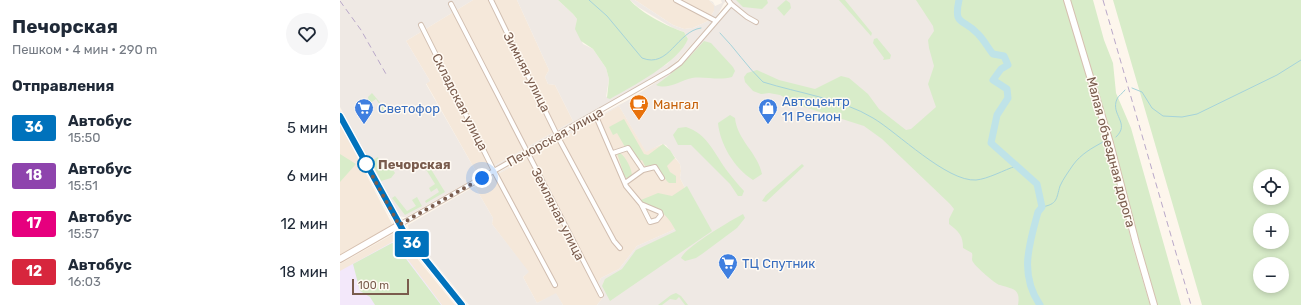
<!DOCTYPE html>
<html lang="ru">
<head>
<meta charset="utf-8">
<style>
	:root { --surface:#fff; --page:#f6f6f7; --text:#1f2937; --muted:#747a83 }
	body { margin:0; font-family:Rubik,sans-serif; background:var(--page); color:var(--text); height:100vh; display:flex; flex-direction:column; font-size:15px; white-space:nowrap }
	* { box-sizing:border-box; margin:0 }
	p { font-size:13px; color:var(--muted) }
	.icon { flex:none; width:22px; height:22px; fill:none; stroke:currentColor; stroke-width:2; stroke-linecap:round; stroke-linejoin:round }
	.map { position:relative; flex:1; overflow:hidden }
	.panel { display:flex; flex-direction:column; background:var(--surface); width:340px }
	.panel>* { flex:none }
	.badge { padding:0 8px; border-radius:3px; font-size:14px; line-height:26px }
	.buttons { position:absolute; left:913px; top:169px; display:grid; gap:8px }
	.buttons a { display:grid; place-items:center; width:36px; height:36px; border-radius:50%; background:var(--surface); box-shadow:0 2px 6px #0003; font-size:20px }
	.scale { position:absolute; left:12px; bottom:10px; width:57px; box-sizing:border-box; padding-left:4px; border:2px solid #7a5c4d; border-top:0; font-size:11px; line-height:14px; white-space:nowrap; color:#7a5c4d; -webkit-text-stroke:3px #fffaf3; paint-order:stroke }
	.you { position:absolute; width:20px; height:20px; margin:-10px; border:3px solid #fff; border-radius:50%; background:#1a73e8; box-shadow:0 0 0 6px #1a73e833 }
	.map>.badge { position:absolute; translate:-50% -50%; box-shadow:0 0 0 2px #fff }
	h2 { padding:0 12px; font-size:15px; line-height:36px }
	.round { display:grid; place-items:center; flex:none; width:42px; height:42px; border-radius:21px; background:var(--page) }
	.head { display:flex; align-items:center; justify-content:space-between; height:68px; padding:0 12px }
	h1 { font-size:19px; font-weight:700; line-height:30px }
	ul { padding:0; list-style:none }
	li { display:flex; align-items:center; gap:12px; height:48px; padding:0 12px }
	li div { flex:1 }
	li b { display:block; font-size:15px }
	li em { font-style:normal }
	li .badge { min-width:44px; font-weight:700; text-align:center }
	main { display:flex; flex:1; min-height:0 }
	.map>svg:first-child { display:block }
	.residential { fill:#f5e8da }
	.industrial { fill:#efe9e4 }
	.education { fill:#f3e8fa }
	.green { fill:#d8ecc9; fill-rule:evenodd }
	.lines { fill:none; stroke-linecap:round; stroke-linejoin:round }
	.stream { stroke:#a5d3da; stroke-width:1 }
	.river { stroke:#bfe3e8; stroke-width:7 }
	.street-casing { stroke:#d1beb0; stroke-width:6 }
	.secondary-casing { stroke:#d6c0b0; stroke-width:8 }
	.primary-casing { stroke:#dad1cd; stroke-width:9 }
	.street { stroke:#fff; stroke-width:4 }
	.secondary { stroke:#fff; stroke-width:6 }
	.primary { stroke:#fbd9a5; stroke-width:7 }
	.rail { stroke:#b9a8c9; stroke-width:1; stroke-dasharray:6 4; stroke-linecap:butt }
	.line-casing { stroke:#fff; stroke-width:9 }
	.line { stroke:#0072bc; stroke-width:6 }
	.walk { stroke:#7a5c4d; stroke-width:4; stroke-dasharray:0 7.2 }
	.stop-dot { fill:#fff; stroke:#0072bc; stroke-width:2 }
	.labels { text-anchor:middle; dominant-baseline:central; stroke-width:3; stroke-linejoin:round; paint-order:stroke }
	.street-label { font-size:13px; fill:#7a5c4d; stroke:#fffaf3 }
	.shop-label { font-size:13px; fill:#366cbe; stroke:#fffaf3; text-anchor:start }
	.food-label { font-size:13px; fill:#c56008; stroke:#fffaf3; text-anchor:start }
	.stop-label { font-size:13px; font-weight:bold; fill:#7a5c4d; stroke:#fffaf3; text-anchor:start }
</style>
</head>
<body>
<main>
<section class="panel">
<div class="head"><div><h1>Печорская</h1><p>Пешком · 4 мин · 290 m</p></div><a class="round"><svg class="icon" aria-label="heart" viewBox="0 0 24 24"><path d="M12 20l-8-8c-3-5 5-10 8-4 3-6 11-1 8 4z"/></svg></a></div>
<h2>Отправления</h2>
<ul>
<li><span class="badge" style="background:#0072bc;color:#fff">36</span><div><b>Автобус</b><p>15:50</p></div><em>5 мин</em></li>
<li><span class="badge" style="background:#8e44ad;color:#fff">18</span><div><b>Автобус</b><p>15:51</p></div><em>6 мин</em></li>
<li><span class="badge" style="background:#e6007e;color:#fff">17</span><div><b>Автобус</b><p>15:57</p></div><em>12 мин</em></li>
<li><span class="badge" style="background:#d7263d;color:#fff">12</span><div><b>Автобус</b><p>16:03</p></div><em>18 мин</em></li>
</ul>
</section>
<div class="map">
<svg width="961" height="305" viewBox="0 0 961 305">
	<rect width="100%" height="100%" fill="#fdf6ec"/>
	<path class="residential" d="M133,0H177L209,70L205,77L208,84L215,85L233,121L138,175L86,83L90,81L66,41Z
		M295,0H369L374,5V11L368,21L353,28L344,29L333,25Z
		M279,106L306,151L323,144L340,164L341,171L340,178L346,190L339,225L333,230L297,246L279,269L261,278L258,284L263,293L261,300L257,305H223L216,294L197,303L183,277L188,272L152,224L153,218L135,187Z
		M0,124L52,224L0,257Z
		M53,234L58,235L115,305H0V264Z"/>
	<path class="industrial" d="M0,0H133L66,41L90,81L86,84L138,175L233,121L215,85L208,84L205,77L209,70L177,0H218L233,14L237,19L236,26L243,44L253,49L266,68L269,79L266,97L327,64L348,39L344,32L333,28L298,7L290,0H295L333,25L344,29L353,28L368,21L374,11V5L369,0L373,2L375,6L382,3L381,0H724L768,144L793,243L811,305H257L261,300L263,293L258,284L261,278L279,269L297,246L333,230L338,225L346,190L340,178L341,171L340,164L326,145L322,144L306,152L279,106L135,187L153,218L152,224L189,272L183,277L197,303L216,293L223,305H129L69,231L68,225L222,136L292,98L330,73L360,43L383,16L390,5L387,1L384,3L377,16L337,61L325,71L66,217H63L58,215L49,199L0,107Z"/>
	<path class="education" d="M54,241L102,305H0V271Z"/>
	<path class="green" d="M218,0H290C301,13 328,27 344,32L348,39C339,62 291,87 270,99L267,98L269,79L266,68L253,49L241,41L235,29L237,19L233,14Z
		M396,0H427L428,3L422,9L403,7Z
		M446,0L450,3L451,8L444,16L437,8Z
		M499,0H505L532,33L531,36Z
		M576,0H724L767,144L792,244L810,305H678C681,288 672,289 660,285C655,284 636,267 633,262C631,259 633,257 632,253L623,248C623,235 619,232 609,224V219L614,209L610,204L542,139L524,126L458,105L440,95L429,93L421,94L413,91L405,82L404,77L407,73L417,70L439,80L475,89L501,76L509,78L528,94L539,109L566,130L571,129L596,107L588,84L594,66L589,48L588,40L594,31L593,26Z
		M729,0H753L764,40L773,63L776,93L791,128L841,305H817L798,242L773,142Z
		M773,0H961V305H862ZM920,176H942V198H920ZM920,220H942V242H920ZM920,264H942V286H920Z
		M537,38L551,55L550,59L543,60L544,58L533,43L534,39Z
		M364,41L371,43L393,67L395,71L392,77C378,81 365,76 352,78C339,81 328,90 316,85C335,72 349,58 364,41Z
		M32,93L47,111L41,115L38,111L42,108L36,99L29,104L28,97Z
		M390,115L395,118C397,140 418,153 422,174L413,180C394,168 380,144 378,123Z
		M284,119L304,154L308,155L323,144L330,150L335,158L327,166L330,172L336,176V183H329C323,178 321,170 316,165L305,166L302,160L299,161L288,146L285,147L277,133L273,135L269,127Z
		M346,127C368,134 375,155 388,172C393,178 398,185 404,191L402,196H398L390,184L351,145H338L333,135L338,128Z
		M277,153H280C286,157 292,169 292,176L287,179L284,175Z
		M0,154L16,164L0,182Z
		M38,157L40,162L46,159L55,173L51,178L41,181L31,161Z
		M86,161L105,192L86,203L85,201L99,192L97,188L91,192L89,188L95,184L82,163Z
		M462,164L464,166L426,202L422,201L426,195Z
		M347,186L372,231L270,301L262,286L265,279L282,269L296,250L336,231C327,214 320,209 302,203L301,200L318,193L332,196Z
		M55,196L67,211L76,206L72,200L77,197L82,206L65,215L52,198Z
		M403,214L405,218L397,228L362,254L356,258L345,261L341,258C347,246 390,221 403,214Z
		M52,243H54L101,305H35L30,297L20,291L13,264Z
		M336,293L341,296L348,305H345L339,297L336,300L330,299L322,305H318L331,295Z"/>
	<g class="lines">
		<path class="stream" d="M249,0L267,16L302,58C329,69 337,31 361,28
			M380,33C395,48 407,67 423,82C458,93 502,99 533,118C557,132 607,182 636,180C648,179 664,170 676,166
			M792,88L802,92L812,108L823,116L842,117L857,114L937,75L961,60
			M776,137C791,123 770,115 777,99C778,96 783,93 785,90
			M702,207C718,204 716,199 720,186C723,179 729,171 733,165C741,154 752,148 763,142"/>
		<path class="river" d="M619,0C613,27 624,18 638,34C644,40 648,48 653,54L664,56L668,65L661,69L653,80L667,89L668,98L657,115L651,143L697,184L702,207L698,212C689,245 679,274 700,305"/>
		<defs>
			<path id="street" d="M151,0L219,139L274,241L280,248
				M336,0L376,21
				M111,4L261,295
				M391,4L407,17L416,22
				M81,25L154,171L215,285
				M255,114L286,186L301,204L310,222L317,220L321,215L320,212L301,204
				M273,153L288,148L303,170L285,183
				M303,170L315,167L322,178
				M59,225L329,71L340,63L391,4L388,0"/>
			<path id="secondary" d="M727,0L770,143L796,243L814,305
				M0,259L59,225"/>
			<path id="primary" d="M0,116L65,234L122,305"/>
		</defs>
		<use href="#street" class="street-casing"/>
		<use href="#secondary" class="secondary-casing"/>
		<use href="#primary" class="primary-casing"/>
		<use href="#street" class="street"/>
		<use href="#secondary" class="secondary"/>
		<use href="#primary" class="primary"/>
		<path class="rail" d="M763,0L851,305
			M0,1L21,30L46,74"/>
	</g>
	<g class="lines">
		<defs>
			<path id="line" d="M0,116L65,234L122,305"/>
		</defs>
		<use href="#line" class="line-casing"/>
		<use href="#line" class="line"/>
		<path class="walk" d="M26,164L59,225L142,178"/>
	</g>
	<defs>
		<symbol id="cafe-pin" viewBox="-11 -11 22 30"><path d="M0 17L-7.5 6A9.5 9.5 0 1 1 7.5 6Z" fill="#e8710a" stroke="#fffaf3"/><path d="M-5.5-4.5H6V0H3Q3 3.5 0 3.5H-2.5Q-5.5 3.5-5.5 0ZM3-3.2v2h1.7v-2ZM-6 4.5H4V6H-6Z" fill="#fff"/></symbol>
		<symbol id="supermarket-pin" viewBox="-11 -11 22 30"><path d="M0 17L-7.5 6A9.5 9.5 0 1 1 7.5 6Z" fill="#3f7fe0" stroke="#fffaf3"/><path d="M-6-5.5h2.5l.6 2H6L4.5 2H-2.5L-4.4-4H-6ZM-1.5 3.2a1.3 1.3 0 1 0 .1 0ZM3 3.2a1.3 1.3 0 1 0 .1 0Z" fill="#fff"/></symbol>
		<symbol id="shop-pin" viewBox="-11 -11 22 30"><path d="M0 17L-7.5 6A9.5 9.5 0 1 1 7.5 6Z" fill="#3f7fe0" stroke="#fffaf3"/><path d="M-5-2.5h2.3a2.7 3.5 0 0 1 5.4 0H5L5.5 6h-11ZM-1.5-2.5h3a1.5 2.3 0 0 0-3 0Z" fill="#fff"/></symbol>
	</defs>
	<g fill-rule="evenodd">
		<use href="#cafe-pin" x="288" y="93" width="22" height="30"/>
		<use href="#supermarket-pin" x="13" y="97" width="22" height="30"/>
		<use href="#shop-pin" x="417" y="97" width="22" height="30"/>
		<use href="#supermarket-pin" x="377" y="252" width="22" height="30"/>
	</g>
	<circle class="stop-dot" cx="26" cy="164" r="8"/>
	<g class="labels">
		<g class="street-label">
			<text transform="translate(187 72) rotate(63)">Зимняя улица</text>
			<text transform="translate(120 102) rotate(63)">Складская улица</text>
			<text transform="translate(215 137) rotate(-29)">Печорская улица</text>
			<text transform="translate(771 152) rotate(75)">Малая объездная дорога</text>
			<text transform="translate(218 214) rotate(63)">Земляная улица</text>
		</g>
		<g class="shop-label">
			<text x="442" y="101">Автоцентр<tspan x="442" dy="15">11 Регион</tspan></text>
			<text x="38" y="108">Светофор</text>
			<text x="402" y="263">ТЦ Спутник</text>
		</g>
		<g class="food-label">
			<text x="313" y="104">Мангал</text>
		</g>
		<g class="stop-label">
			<text x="38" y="164">Печорская</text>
		</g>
	</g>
</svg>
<div class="buttons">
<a><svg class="icon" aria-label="locate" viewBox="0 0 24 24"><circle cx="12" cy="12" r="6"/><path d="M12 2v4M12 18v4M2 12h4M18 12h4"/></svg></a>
<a>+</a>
<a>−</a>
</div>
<div class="scale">100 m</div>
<div class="you" style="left:142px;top:178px"></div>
<b class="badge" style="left:72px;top:244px;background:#0072bc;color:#fff">36</b>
</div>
</main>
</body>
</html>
